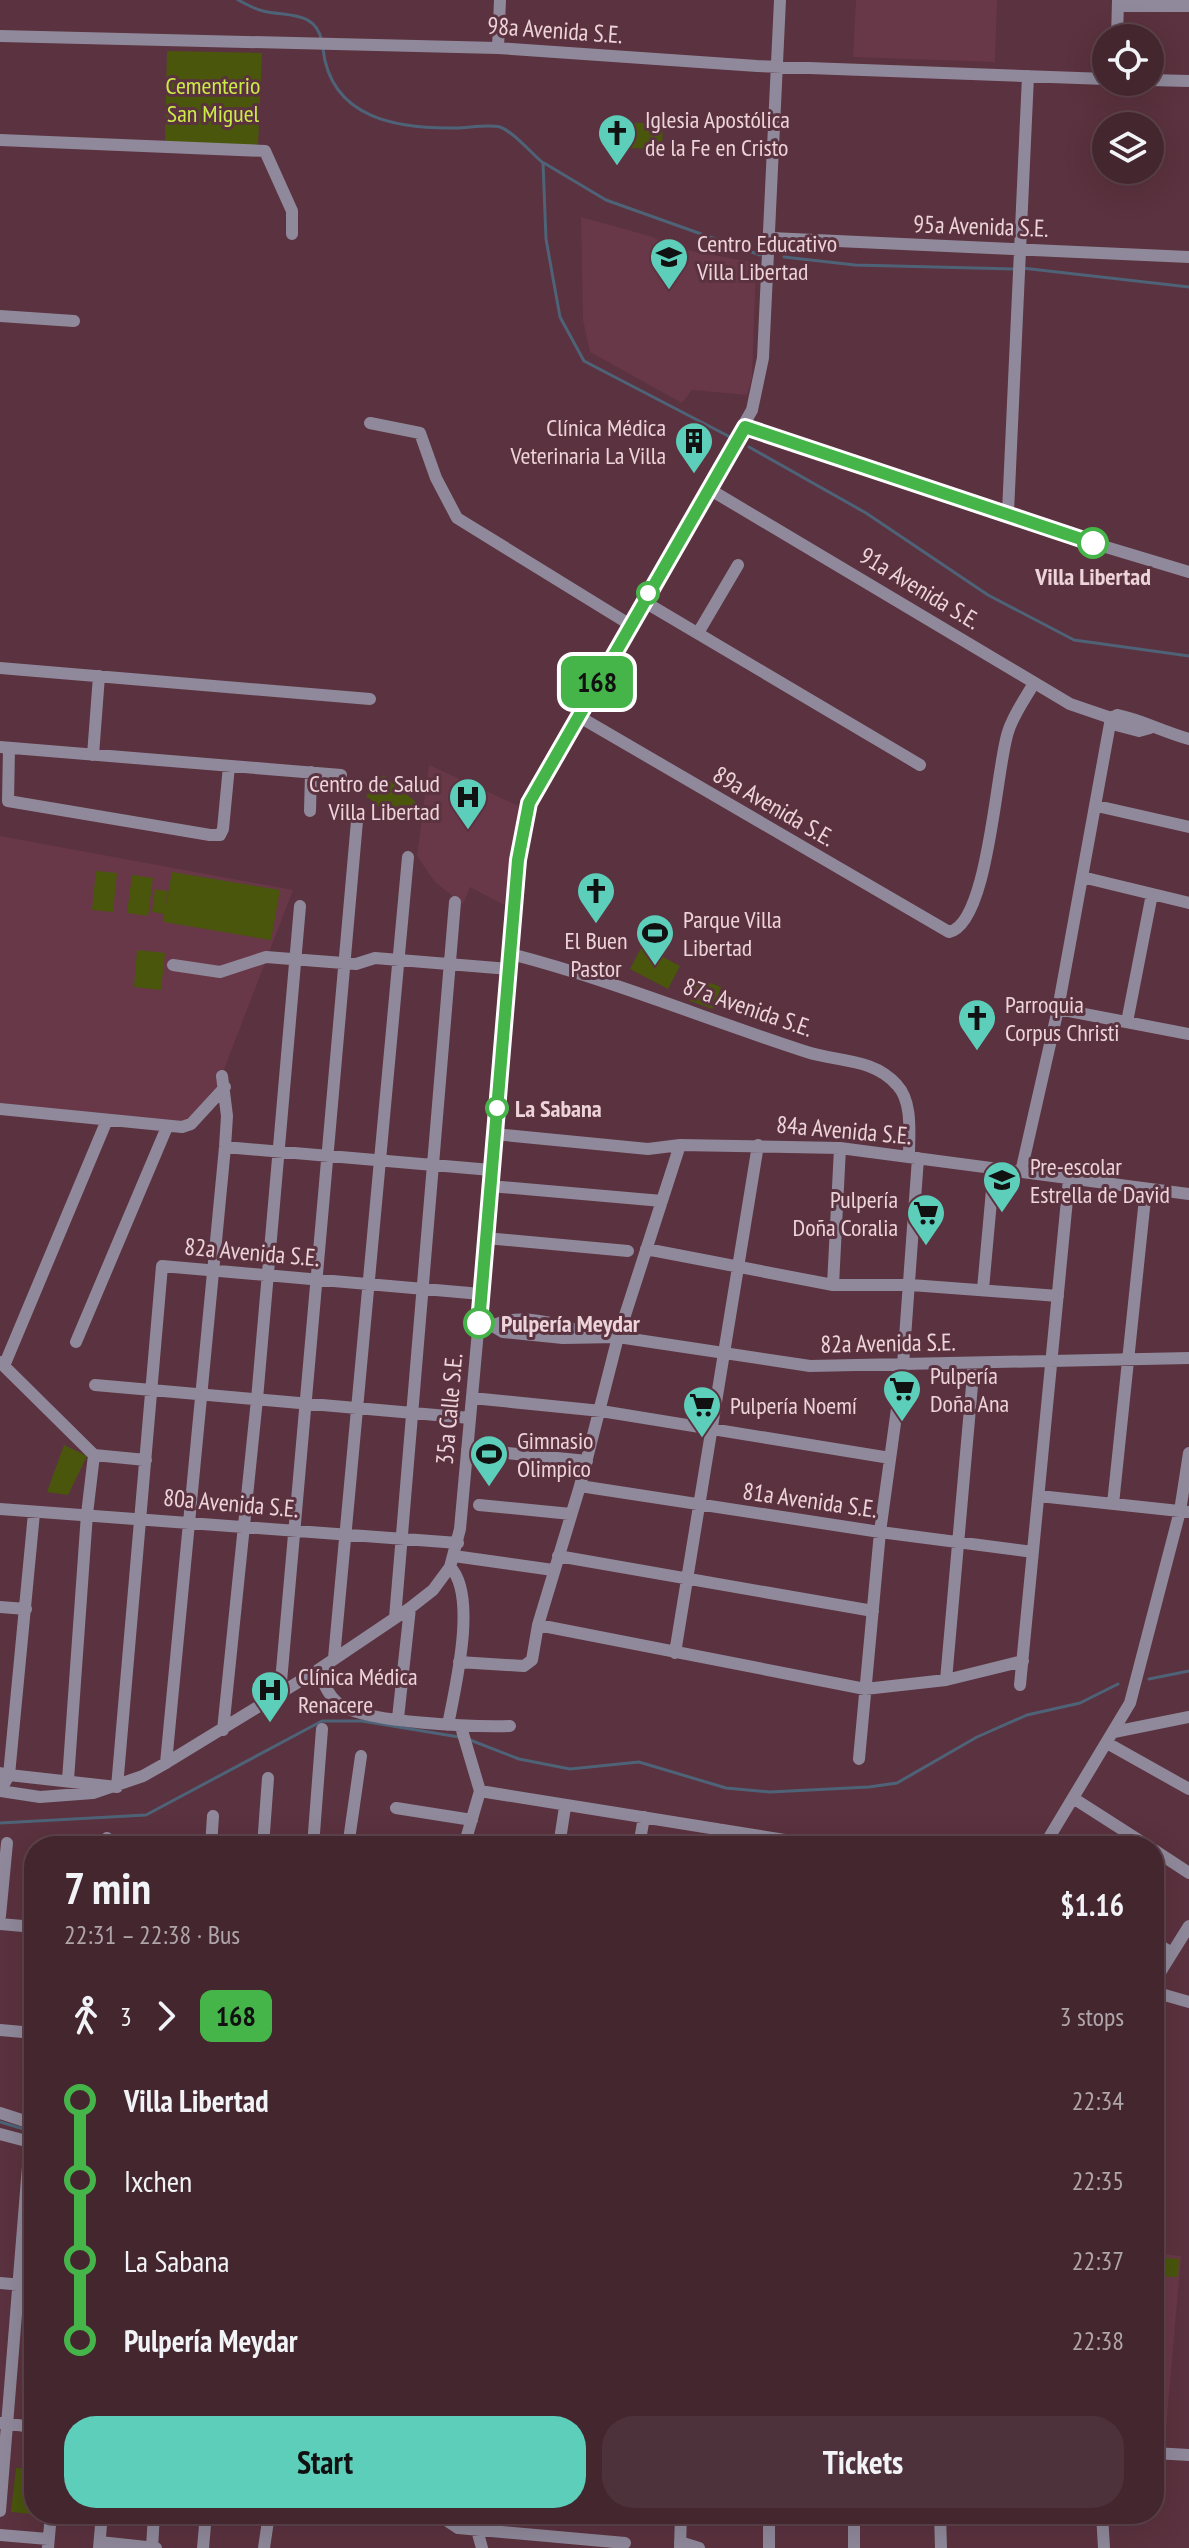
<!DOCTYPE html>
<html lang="en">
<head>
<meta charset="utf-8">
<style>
	:root { --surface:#44262f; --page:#4e323b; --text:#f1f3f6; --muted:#afa5aa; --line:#5c434b; --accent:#5cceba }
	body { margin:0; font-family:"PT Sans Narrow",sans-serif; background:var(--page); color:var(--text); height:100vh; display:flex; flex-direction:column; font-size:30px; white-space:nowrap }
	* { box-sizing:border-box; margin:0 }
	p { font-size:26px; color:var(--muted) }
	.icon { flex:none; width:44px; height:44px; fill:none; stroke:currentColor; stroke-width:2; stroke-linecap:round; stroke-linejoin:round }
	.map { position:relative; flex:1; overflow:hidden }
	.sheet { position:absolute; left:24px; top:1836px; width:1140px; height:688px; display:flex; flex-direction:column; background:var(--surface); border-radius:32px; box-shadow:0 8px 32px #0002,0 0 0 2px var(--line) }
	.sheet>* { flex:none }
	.badge { padding:0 16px; border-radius:12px; font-size:28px; line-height:52px }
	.tools { position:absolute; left:1092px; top:24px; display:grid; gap:16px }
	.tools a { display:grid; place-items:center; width:72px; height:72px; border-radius:50%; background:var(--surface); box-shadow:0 8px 32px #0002,0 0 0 2px var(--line); font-size:40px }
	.map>.badge { position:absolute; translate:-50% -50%; box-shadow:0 0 0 4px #fff }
	.legs { display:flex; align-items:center; gap:12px; height:88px; padding:0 40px; font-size:26px }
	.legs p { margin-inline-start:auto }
	.head { display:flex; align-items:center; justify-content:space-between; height:136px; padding:0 40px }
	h1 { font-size:44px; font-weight:600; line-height:60px }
	.button { display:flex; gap:16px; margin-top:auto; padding:16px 40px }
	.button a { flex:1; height:92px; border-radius:32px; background:var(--accent); color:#111; font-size:32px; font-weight:600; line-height:92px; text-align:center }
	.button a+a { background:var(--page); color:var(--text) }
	ul { padding:0 40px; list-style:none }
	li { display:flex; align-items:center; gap:28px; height:80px; font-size:30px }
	li i { display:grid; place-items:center; width:12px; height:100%; margin:0 10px; background:currentColor }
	li i::after { content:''; width:20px; height:20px; margin:-10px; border:6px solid; border-radius:50%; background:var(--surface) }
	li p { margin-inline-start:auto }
	li:first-child i { background:linear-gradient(#0000 50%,currentColor 0) }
	li:last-child i { background:linear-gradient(currentColor 50%,#0000 0) }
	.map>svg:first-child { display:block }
	.built { fill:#693848 }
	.green { fill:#49560c }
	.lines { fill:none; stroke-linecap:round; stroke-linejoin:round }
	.stream { stroke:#4e6377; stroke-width:3 }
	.minor { stroke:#8f899b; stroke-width:12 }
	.line-1-casing { stroke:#fff; stroke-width:18 }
	.line-1 { stroke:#45b549; stroke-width:12 }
	.stop-1-dot { fill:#fff; stroke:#45b549; stroke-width:4 }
	.labels { text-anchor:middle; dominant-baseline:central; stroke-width:6; stroke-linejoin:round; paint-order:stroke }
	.street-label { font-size:24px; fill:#edd3da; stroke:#5b323f }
	.park-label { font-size:24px; fill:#cbeb47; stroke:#5b323f }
	.poi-label { font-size:24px; fill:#edd3da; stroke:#5b323f; text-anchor:start }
	.stop-label { font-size:24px; font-weight:bold; fill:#edd3da; stroke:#5b323f; text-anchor:start }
</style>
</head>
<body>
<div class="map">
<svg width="1189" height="2548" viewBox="0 0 1189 2548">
	<rect width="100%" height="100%" fill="#5b323f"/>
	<path class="built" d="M856,0H997L995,62L853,57Z
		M581,217L653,237L670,247L756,263L752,377L747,395L692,390L682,403L590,352L583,320Z
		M429,765L519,806L504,905L470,887L463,904L435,882L417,856Z
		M0,836L293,890L218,1085L185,1123L0,1103Z
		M1154,2253L1181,2256L1165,2440L1154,2439Z"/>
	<path class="green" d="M167,51L262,53L258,146L165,142Z
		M626,123H663L662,149L625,148Z
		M383,775L416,802L400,823L366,796Z
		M96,871L117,873L113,912L92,910Z
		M172,872L280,890L271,940L164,922V914L152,912L155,889L167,891L166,905Z
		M132,875L153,878L148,916L127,913Z
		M642,946L680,966L668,989L630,969Z
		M137,950L165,953L161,990L134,987Z
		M698,979L721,987L713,1009L690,1001Z
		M64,1445L87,1456L68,1495L47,1492Z
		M1154,2257L1179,2259L1178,2277L1154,2276Z
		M16,2468L34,2469V2514L43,2515L11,2512Z"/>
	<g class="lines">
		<path class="stream" d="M238,0C246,4 254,9 263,11C287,17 316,10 322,42
			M323,49C331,119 398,129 456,128C468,128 488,124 500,127C514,132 531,153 543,163L546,239L560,317L584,361L730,437
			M544,163L606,200L760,255
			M784,257L855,265L1014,269
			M1022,268L1189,287
			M749,447L866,513L988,595L1074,640L1189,656
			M1149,1679L1189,1671
			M470,1740L519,1759L570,1769L639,1762L726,1788L770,1792L869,1787L897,1783L977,1737L1027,1715L1080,1703L1118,1684
			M0,1823L146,1815L322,1721H362L459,1737
			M0,2122L34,2132"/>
		<path class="minor" d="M1118,6H1189
			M0,36L498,48L757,66L1106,79
			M1117,38L1118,0
			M498,48L500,0
			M1150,80L1189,81
			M0,140L265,151L292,211V234
			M771,238L1189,257
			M0,316L74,321
			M370,423L420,433L436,478L457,518L629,624
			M745,427L1076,538L1189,572
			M709,489L1070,704L1111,718L1116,725L1139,731L1150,728
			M1008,512L1028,76
			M643,601L920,765
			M698,633L738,565
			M0,668L370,699
			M578,716L949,932C989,924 996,767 1008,732C1013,715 1025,699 1034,683
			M1111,718L1117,715C1142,720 1163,732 1189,739
			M0,747L341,775
			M9,748L8,801L210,835H220L223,829L229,766
			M93,755L99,676
			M1097,806L1189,827
			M310,811L311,772
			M1082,877L1189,903
			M511,954C612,980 708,1020 807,1052C838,1062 874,1058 897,1085C913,1102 909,1134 909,1156
			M173,965L220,972L266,957L356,964L375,958L509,969
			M1058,1009L1189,1034
			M1127,1022L1152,894
			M0,1109L182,1127L191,1124L225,1087
			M494,1134L648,1149L680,1145L840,1148L1189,1194
			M225,1147L491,1170
			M1021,1172L1058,1009L1111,718
			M490,1186L662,1201
			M486,1238L628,1251
			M646,1249L833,1285H911L1058,1296
			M833,1285L840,1148
			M983,1289L994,1168
			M479,1325L493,1326L503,1332L563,1338L618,1337L810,1366L1189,1358
			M493,1326C516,1312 562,1324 586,1334
			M76,1342L167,1127
			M0,1362L94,1455L87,1514L68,1780
			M4,1366L107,1120
			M95,1385L470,1418
			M472,1398L601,1411L890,1458
			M467,1449L587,1461
			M94,1455L146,1460
			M580,1486L880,1532L1033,1552
			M1039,1496L1189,1512
			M1113,1504L1146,1189
			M479,1505L571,1514
			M0,1509L458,1543
			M454,1556L553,1570
			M558,1556L873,1611
			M0,1607L26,1609
			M395,1618L455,902
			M538,1625L865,1689L946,1680L1023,1661
			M675,1653L758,1145
			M334,1658L408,857
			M459,1662L524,1666L532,1660L538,1625L580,1486L618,1337L680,1145
			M318,1670C324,1684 329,1698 342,1706C371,1723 474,1727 510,1726
			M946,1680L974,1363
			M1020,1685L1069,1179
			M280,1693L357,821
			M398,1718L410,1608
			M448,1725C455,1688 478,1595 450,1567
			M461,1727L480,1791L464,1846
			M223,1730L257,1399L300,906
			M1114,1732L1189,1717
			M1107,1743L1189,1789
			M859,1759L880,1532L903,1365L918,1158
			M166,1763L225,1147L227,1116L222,1076
			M0,1773L9,1775L34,1513
			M0,1791L40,1797L93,1793L143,1776L166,1763L318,1670L410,1608L433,1590L450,1567L460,1529L524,824L529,803L752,410L763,358L780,0
			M0,1791L9,1775L117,1787L162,1266L481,1294
			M480,1791L822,1846
			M1073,1798L1148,1846
			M396,1808L472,1820
			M211,1840L269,1846
			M106,1846L107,1838
			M158,1846L159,1843
			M211,1846L213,1816
			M263,1846L268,1778
			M313,1846L322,1729
			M352,1846L349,1840L361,1756
			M559,1846L565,1807
			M639,1846L644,1817
			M714,1846L717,1829
			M1044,1846L1130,1703L1180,1511L1189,1453
			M1154,1850L1189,1873
			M0,1916L7,1843
			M0,1924L34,1927
			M1154,1942L1172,1953
			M1154,1982L1189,1926
			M1154,1992L1189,2002
			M0,2030L34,2033
			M1154,2071L1160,2077L1154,2125
			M0,2113L34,2124
			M31,2123L34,2092
			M0,2134L34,2143
			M0,2283L34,2286
			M0,2423L34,2427
			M1154,2453L1189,2455
			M0,2511L30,2142
			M447,2514L446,2520L458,2528L625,2543
			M854,2514V2548
			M940,2514L941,2548
			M1102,2514L1104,2548
			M393,2519L394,2514
			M627,2520L640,2515L681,2516
			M477,2530L482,2548
			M0,2535L48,2539
			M100,2542L156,2548
			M680,2542L699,2548
			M48,2548L51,2514
			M99,2548L102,2514
			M152,2548L154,2514
			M203,2548L206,2514
			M264,2548L269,2514
			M680,2548L681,2514
			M769,2548V2514"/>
	</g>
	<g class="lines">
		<defs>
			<path id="line-1" d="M479,1323L518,860L529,803L745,427L1093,543"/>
		</defs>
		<use href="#line-1" class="line-1-casing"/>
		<use href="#line-1" class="line-1"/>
	</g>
	<defs>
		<symbol id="church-pin" viewBox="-11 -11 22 30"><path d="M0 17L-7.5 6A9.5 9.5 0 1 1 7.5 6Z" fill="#5cceba" stroke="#5b323f"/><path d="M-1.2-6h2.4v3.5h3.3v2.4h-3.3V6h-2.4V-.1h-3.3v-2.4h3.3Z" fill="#111"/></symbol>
		<symbol id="school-pin" viewBox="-11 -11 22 30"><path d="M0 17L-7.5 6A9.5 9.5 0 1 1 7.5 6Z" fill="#5cceba" stroke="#5b323f"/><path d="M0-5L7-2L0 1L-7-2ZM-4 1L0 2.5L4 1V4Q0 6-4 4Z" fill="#111"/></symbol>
		<symbol id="building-pin" viewBox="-11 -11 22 30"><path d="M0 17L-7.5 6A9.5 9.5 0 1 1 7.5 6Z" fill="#5cceba" stroke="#5b323f"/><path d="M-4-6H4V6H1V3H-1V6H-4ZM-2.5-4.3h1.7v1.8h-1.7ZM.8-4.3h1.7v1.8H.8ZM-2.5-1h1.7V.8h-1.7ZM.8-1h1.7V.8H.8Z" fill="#111"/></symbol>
		<symbol id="hospital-pin" viewBox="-11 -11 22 30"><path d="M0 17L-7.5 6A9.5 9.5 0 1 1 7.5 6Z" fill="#5cceba" stroke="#5b323f"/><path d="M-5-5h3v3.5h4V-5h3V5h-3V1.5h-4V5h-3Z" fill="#111"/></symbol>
		<symbol id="stadium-pin" viewBox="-11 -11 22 30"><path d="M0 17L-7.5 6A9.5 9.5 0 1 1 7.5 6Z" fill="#5cceba" stroke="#5b323f"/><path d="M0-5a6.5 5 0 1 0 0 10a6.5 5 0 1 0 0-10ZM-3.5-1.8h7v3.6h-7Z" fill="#111"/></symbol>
		<symbol id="supermarket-pin" viewBox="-11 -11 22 30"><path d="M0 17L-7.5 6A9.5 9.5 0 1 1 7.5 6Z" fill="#5cceba" stroke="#5b323f"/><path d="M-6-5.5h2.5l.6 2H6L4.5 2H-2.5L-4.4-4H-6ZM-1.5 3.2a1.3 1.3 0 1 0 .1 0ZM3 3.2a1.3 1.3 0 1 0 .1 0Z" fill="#111"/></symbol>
	</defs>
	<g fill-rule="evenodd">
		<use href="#church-pin" x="595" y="111" width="44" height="60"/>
		<use href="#school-pin" x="647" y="235" width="44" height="60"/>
		<use href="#building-pin" x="672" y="419" width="44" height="60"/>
		<use href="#hospital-pin" x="446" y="775" width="44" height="60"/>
		<use href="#church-pin" x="574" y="869" width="44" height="60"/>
		<use href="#stadium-pin" x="633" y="911" width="44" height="60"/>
		<use href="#church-pin" x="955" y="996" width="44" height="60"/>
		<use href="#school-pin" x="980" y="1158" width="44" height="60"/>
		<use href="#supermarket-pin" x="904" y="1191" width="44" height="60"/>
		<use href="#supermarket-pin" x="880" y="1367" width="44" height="60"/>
		<use href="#supermarket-pin" x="680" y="1383" width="44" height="60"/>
		<use href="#stadium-pin" x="467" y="1432" width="44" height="60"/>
		<use href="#hospital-pin" x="248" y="1668" width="44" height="60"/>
	</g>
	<g class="stop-1-dot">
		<circle cx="1093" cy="543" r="14"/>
		<circle cx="648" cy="593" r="10"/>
		<circle cx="497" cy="1108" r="10"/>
		<circle cx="479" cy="1323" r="14"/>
	</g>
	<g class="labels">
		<g class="street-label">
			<text transform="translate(555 30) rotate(4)">98a Avenida S.E.</text>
			<text transform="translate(981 226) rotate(2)">95a Avenida S.E.</text>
			<text transform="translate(920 588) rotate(31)">91a Avenida S.E.</text>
			<text transform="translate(774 806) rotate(30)">89a Avenida S.E.</text>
			<text transform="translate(748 1007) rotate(19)">87a Avenida S.E.</text>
			<text transform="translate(844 1130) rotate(5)">84a Avenida S.E.</text>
			<text transform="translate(252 1252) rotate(5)">82a Avenida S.E.</text>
			<text transform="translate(888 1343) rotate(-1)">82a Avenida S.E.</text>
			<text transform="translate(449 1409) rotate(-85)">35a Calle S.E.</text>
			<text transform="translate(810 1500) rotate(8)">81a Avenida S.E.</text>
			<text transform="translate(231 1503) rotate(5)">80a Avenida S.E.</text>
		</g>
		<g class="park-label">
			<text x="213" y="85">Cementerio<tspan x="213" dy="28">San Miguel</tspan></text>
		</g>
		<g class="poi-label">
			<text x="645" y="119">Iglesia Apostólica<tspan x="645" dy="28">de la Fe en Cristo</tspan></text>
			<text x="697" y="243">Centro Educativo<tspan x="697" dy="28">Villa Libertad</tspan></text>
			<text x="666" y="427" text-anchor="end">Clínica Médica<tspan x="666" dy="28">Veterinaria La Villa</tspan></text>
			<text x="440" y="783" text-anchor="end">Centro de Salud<tspan x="440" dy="28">Villa Libertad</tspan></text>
			<text x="683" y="919">Parque Villa<tspan x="683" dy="28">Libertad</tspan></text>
			<text x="596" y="940" text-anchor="middle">El Buen<tspan x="596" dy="28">Pastor</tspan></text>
			<text x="1005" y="1004">Parroquia<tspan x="1005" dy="28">Corpus Christi</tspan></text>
			<text x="1030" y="1166">Pre-escolar<tspan x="1030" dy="28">Estrella de David</tspan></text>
			<text x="898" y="1199" text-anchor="end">Pulpería<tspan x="898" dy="28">Doña Coralia</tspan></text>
			<text x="930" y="1375">Pulpería<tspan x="930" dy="28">Doña Ana</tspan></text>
			<text x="730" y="1405">Pulpería Noemí</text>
			<text x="517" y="1440">Gimnasio<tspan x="517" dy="28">Olimpico</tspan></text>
			<text x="298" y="1676">Clínica Médica<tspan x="298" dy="28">Renacere</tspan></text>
		</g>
		<g class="stop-label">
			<text x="1093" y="576" text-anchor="middle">Villa Libertad</text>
			<text x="515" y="1108">La Sabana</text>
			<text x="501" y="1323">Pulpería Meydar</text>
		</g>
	</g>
</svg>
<div class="tools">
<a><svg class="icon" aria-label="locate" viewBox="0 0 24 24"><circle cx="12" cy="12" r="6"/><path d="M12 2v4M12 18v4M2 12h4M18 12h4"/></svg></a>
<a><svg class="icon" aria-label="layers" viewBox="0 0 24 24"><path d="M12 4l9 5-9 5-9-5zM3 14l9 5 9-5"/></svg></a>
</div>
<b class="badge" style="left:597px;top:682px;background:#45b549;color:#111">168</b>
<section class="sheet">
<div class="head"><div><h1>7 min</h1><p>22:31 – 22:38 · Bus</p></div><b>$1.16</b></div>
<div class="legs"><svg class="icon" aria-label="walk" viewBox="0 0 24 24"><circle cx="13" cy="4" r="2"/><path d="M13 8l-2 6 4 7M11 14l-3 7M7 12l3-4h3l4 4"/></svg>3<svg class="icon" aria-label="forward" viewBox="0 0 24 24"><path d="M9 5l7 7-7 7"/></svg><b class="badge" style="background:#45b549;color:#111">168</b><p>3 stops</p></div>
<ul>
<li><i style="color:#45b549"></i><b>Villa Libertad</b><p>22:34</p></li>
<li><i style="color:#45b549"></i><span>Ixchen</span><p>22:35</p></li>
<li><i style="color:#45b549"></i><span>La Sabana</span><p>22:37</p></li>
<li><i style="color:#45b549"></i><b>Pulpería Meydar</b><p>22:38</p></li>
</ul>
<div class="button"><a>Start</a><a>Tickets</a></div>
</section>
</div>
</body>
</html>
